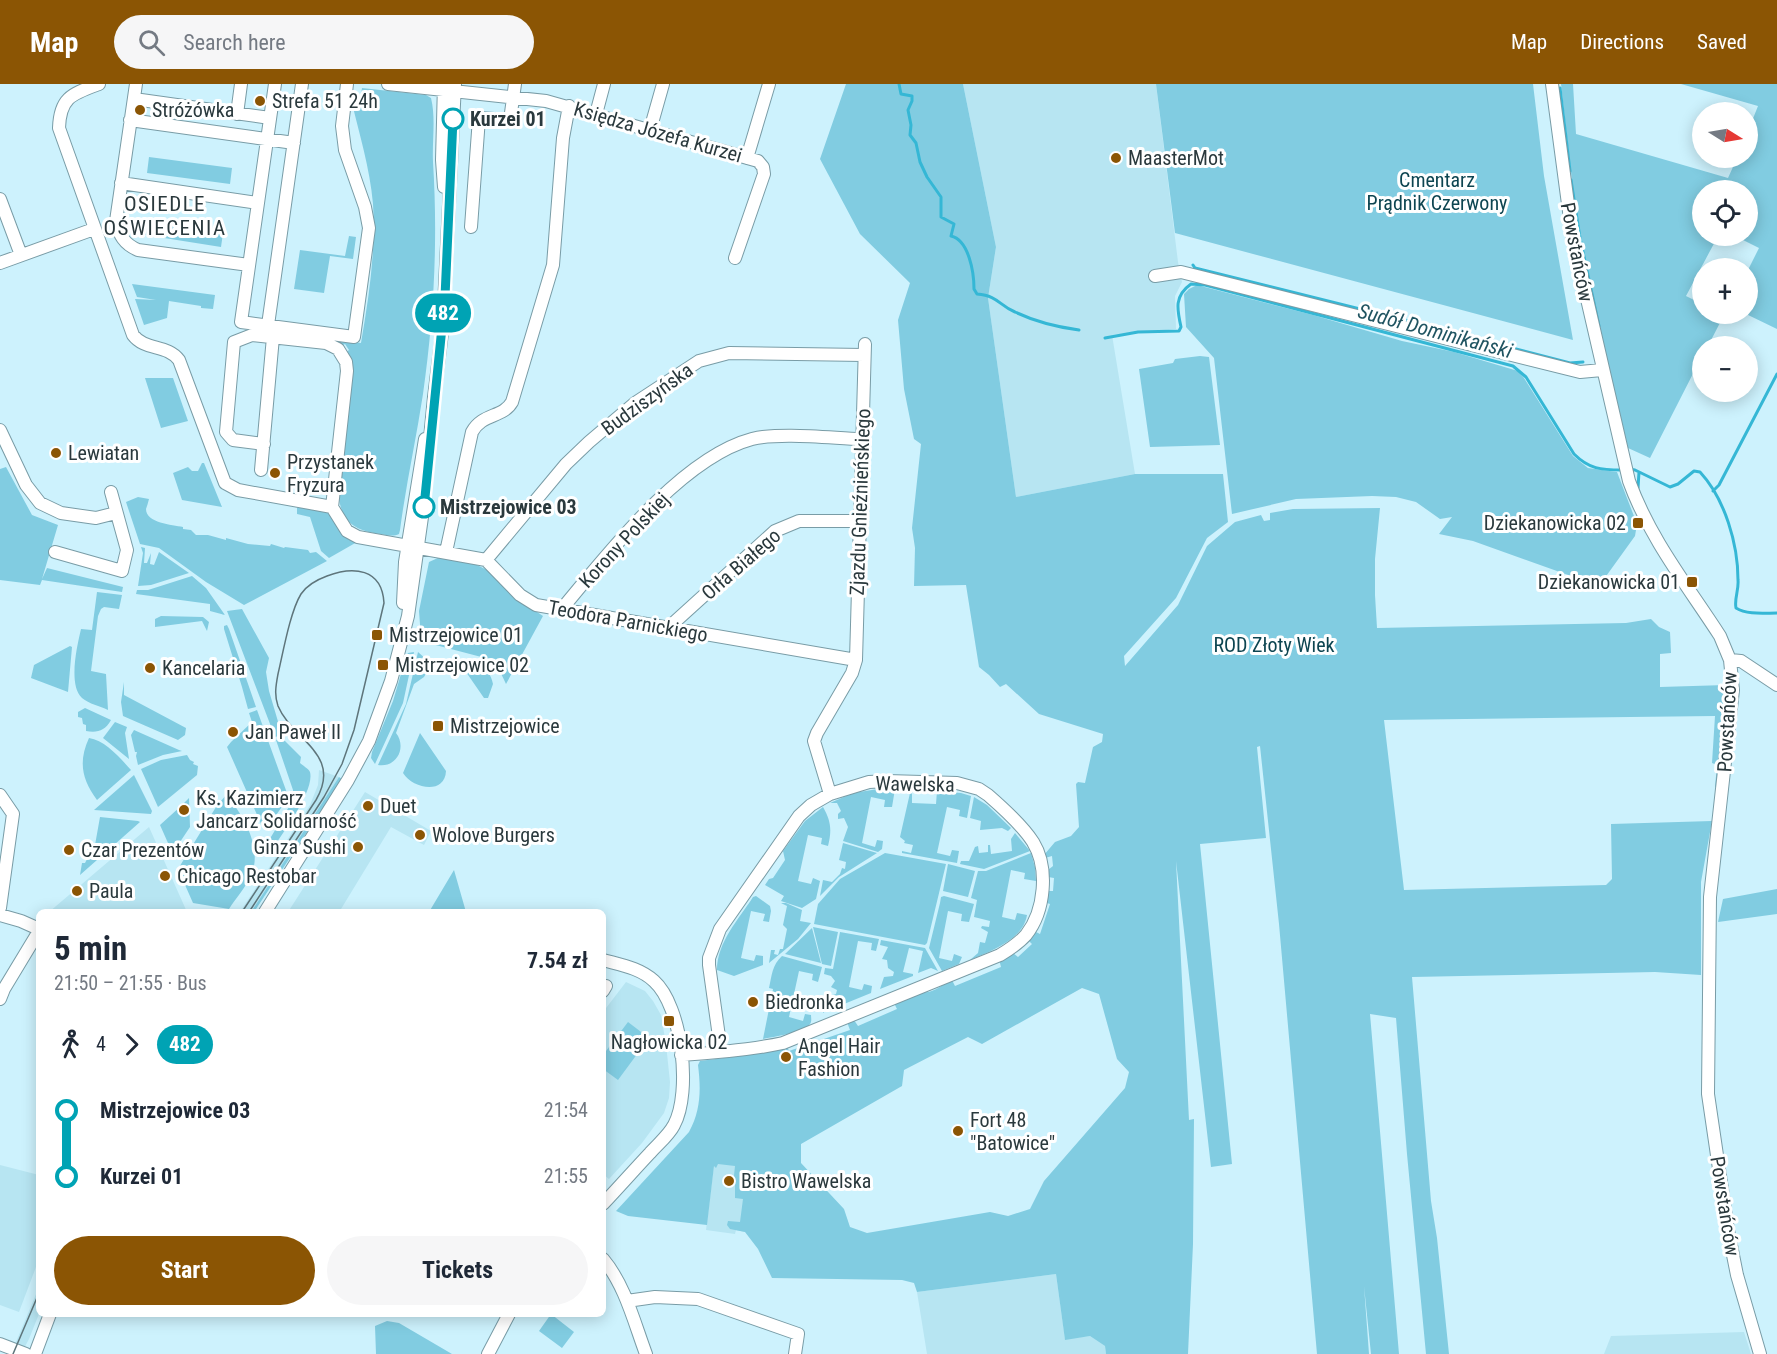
<!DOCTYPE html>
<html lang="en">
<head>
<meta charset="utf-8">
<style>
	:root { --surface:#fff; --page:#f6f6f7; --text:#1f2937; --muted:#747a83; --accent:#8b5504 }
	body { margin:0; font-family:"Roboto Condensed",sans-serif; background:var(--page); color:var(--text); height:100vh; display:flex; flex-direction:column; font-size:22px; white-space:nowrap }
	* { box-sizing:border-box; margin:0 }
	p { font-size:20px; color:var(--muted) }
	.icon { flex:none; width:33px; height:33px; fill:none; stroke:currentColor; stroke-width:2; stroke-linecap:round; stroke-linejoin:round }
	.map { position:relative; flex:1; overflow:hidden }
	.sheet { position:absolute; left:36px; top:825px; width:570px; height:408px; display:flex; flex-direction:column; background:var(--surface); border-radius:9px; box-shadow:0 3px 15px #0003 }
	.sheet>* { flex:none }
	.badge { padding:0 12px; border-radius:20px; font-size:21px; line-height:39px }
	.needle { width:39px; rotate:101deg }
	.fabs { position:absolute; left:1692px; top:18px; display:grid; gap:12px }
	.fabs a { display:grid; place-items:center; width:66px; height:66px; border-radius:50%; background:var(--surface); box-shadow:0 3px 15px #0003; font-size:30px }
	.map>.badge { position:absolute; translate:-50% -50%; box-shadow:0 0 0 3px #fff }
	.legs { display:flex; align-items:center; gap:9px; height:66px; padding:0 18px; font-size:20px }
	.legs p { margin-inline-start:auto }
	.overview { display:flex; align-items:center; justify-content:space-between; height:102px; padding:0 18px }
	h1 { font-size:33px; font-weight:700; line-height:45px }
	.action { display:flex; gap:12px; margin-top:auto; padding:12px 18px }
	.action a { flex:1; height:69px; border-radius:36px; background:var(--accent); color:#fff; font-size:24px; font-weight:700; line-height:69px; text-align:center }
	.action a+a { background:var(--page); color:var(--text) }
	ul { padding:0 18px; list-style:none }
	li { display:flex; align-items:center; gap:21px; height:66px; font-size:22px }
	li i { display:grid; place-items:center; width:9px; height:100%; margin:0 8px; background:currentColor }
	li i::after { content:''; width:15px; height:15px; margin:-8px; border:4px solid; border-radius:50%; background:var(--surface) }
	li p { margin-inline-start:auto }
	li:first-child i { background:linear-gradient(#0000 50%,currentColor 0) }
	li:last-child i { background:linear-gradient(currentColor 50%,#0000 0) }
	header { display:flex; align-items:center; gap:36px; box-sizing:border-box; height:84px; padding:0 30px; background:var(--accent); color:#fff }
	header strong { font-size:28px }
	nav { display:flex; gap:33px; margin-inline-start:auto; font-size:21px }
	.search { width:420px; height:54px; background:var(--page); display:flex; align-items:center; gap:15px; box-sizing:border-box; padding:0 21px; border-radius:33px; color:var(--muted); font-size:22px }
	.map>svg:first-child { display:block }
	.built { fill:#b7e5f2 }
	.green { fill:#81cce1; fill-rule:evenodd }
	.lines { fill:none; stroke-linecap:round; stroke-linejoin:round }
	.stream { stroke:#35b7d5; stroke-width:3 }
	.minor-casing { stroke:#799ca6; stroke-width:14 }
	.minor { stroke:#fff; stroke-width:12 }
	.tram { stroke:#5e757b; stroke-width:1.5 }
	.line-1-casing { stroke:#fff; stroke-width:14 }
	.line-1 { stroke:#00a3b4; stroke-width:9 }
	.poi-dot { fill:#8b5504; stroke:#fff; stroke-width:2 }
	.stop-1-dot { fill:#fff; stroke:#00a3b4; stroke-width:3 }
	.labels { text-anchor:middle; dominant-baseline:central; stroke-width:6; stroke-linejoin:round; paint-order:stroke }
	.poi-label { font-size:20px; fill:#2a393d; stroke:#fff; text-anchor:start }
	.stop-label { font-size:20px; font-weight:bold; fill:#2a393d; stroke:#fff; text-anchor:start }
	.street-label { font-size:20px; fill:#2a393d; stroke:#fff }
	.park-label { font-size:20px; fill:#0d4551; stroke:#fff }
	.neighbourhood-label { font-size:21px; letter-spacing:1.5px; fill:#2a393d; stroke:#fff }
	.water-label { font-size:21px; font-style:italic; fill:#205461; stroke:#fff }
</style>
</head>
<body>
<header>
<strong>Map</strong>
<div class="search"><svg class="icon" aria-label="search" viewBox="0 0 24 24"><circle cx="10" cy="10" r="6"/><path d="M15 15l6 6"/></svg>Search here</div>
<nav><a>Map</a><a>Directions</a><a>Saved</a></nav>
</header>
<div class="map">
<svg width="1777" height="1270" viewBox="0 0 1777 1270">
	<rect width="100%" height="100%" fill="#cdf2fd"/>
	<path class="built" d="M963,0H1156L1178,178L1182,198L1175,212L1176,245L1112,251L1135,390L1016,413L988,214L996,163Z
		M319,686L339,693L251,828H240L310,721L318,701Z
		M365,708L431,747L424,761L391,743L341,825L346,828H288Z
		M149,743L187,828H49Z
		M626,898L645,907L653,917L661,931L666,960L670,998L669,1014L664,1029L642,1059L609,1095L603,1090V928Z
		M720,1074L733,1075L748,1111L745,1148L736,1146L735,1150L706,1146L714,1081Z
		M0,1081L39,1091V1175L19,1228L0,1221Z
		M1056,1190L1065,1255L1090,1252L1105,1262L1106,1270H927L917,1208Z
		M39,1203V1230L29,1255L21,1270H11Z
		M1744,1248L1751,1270H1604L1611,1252Z"/>
	<path class="green" d="M846,0H963L996,163L988,214L1016,413L1135,390H1223L1228,438L1207,454L1176,514L1124,572L1125,582L1178,521L1207,462L1235,438L1261,431L1264,437L1270,436V429L1293,425L1380,424L1375,475V511L1377,544L1626,539L1651,535L1659,543L1670,548L1671,569L1660,570V603L1726,601L1718,702L1715,703L1717,681L1712,679L1715,632L1384,636L1404,806L1606,801L1612,795L1611,740L1712,737L1701,798V891L1655,888L1412,893L1431,1117L1437,1154L1449,1270H1426L1407,1070L1396,934L1370,930L1399,1270H1371L1364,1202L1369,1270H1317L1279,840L1260,662L1257,663L1266,754L1200,760L1232,1080L1211,1083L1176,777L1189,1036L1194,1035L1193,1160L1188,1270H1106L1105,1262L1090,1252L1065,1256L1056,1190L917,1208L914,1199L902,1196L772,1194L758,1165L745,1148L730,1145L727,1141L728,1137L740,1138L743,1115L735,1114V1101H733L735,1082L718,1080L716,1084L714,1082L707,1141L628,1132L616,1127L689,1048C701,1026 701,1005 698,981L700,977L755,970L784,963L786,969L779,971L781,977L788,975L785,962H787L789,967L850,946L847,938L854,936L858,942L897,925L894,919L922,908C934,910 942,900 952,896L955,902L1001,883L999,875L1013,869L1018,873L1032,860L1029,857L1034,847L1040,850L1050,820L1044,818L1048,807H1053L1054,794L1048,793V786L1053,782L1052,772L1045,774L1044,771L1055,758L1071,752L1079,743L1076,700L1078,698L1085,699L1093,663L1102,658L1103,650L1039,630L1006,600L1000,603L989,591L979,583L966,501L914,502L915,464L912,444L921,360L914,355L904,305L898,236L910,199L860,150L820,75ZM1082,904L1099,910L1117,975L1129,988L1125,1004L1044,1097L1030,1125L1008,1132L990,1128L867,1149L850,1143L844,1125L801,1079V1060L902,1002L904,986L968,953L982,960Z
		M1156,0H1533L1544,92L1573,256L1175,149Z
		M1561,0H1573L1576,50L1728,94L1737,74H1748V47L1758,22L1681,0H1777V245L1746,230H1748V186L1759,164L1735,152H1748V106H1702V152H1718L1686,212L1702,220V230L1724,231L1708,262H1702V272L1650,374L1628,364L1578,150Z
		M362,4L426,11L431,14C436,34 432,57 433,78C438,156 434,233 423,310C416,356 406,400 400,446L399,450C393,453 387,451 380,450C357,447 342,439 339,414L345,269L349,266L345,260L341,262L327,255L361,259C369,213 376,166 373,120C370,84 359,49 351,15L352,11H361Z
		M149,73L232,84L230,100L147,89Z
		M140,138L223,149L221,163L139,150Z
		M349,152L356,153L353,175L330,172L324,209L294,205L300,166L345,172Z
		M132,200L215,211L213,225L201,224V222L169,217L167,234L144,241L135,215L156,216L137,213Z
		M1197,201L1313,231L1402,257L1454,268L1518,287L1524,294L1573,372L1588,384L1617,388L1637,440L1635,452L1599,502L1473,457L1439,450L1452,433L1440,435L1416,418L1396,413L1372,412L1296,415L1232,430L1214,274L1186,243L1184,210L1189,205Z
		M1200,272L1209,273L1220,361L1150,363L1139,285L1173,279L1175,275Z
		M145,294H173L188,337L161,344Z
		M202,379H204L222,423L182,416L173,389L188,383L192,387H198Z
		M6,383L32,431L58,441L42,495L47,484L123,503L122,508L42,496L40,501L0,496V385Z
		M138,413L149,415C148,419 147,422 146,425C146,439 172,441 183,443V445L191,446L196,451H208L226,456V454L248,460L270,462L271,460L284,464L285,463L308,466L310,469L316,468L327,477L244,521L206,498L159,464L140,460L126,418Z
		M301,421L329,427L357,458L329,474L321,467L310,433L297,430V424Z
		M141,463L145,464L144,479H147L151,469L150,480L154,481L159,468L189,489L151,501L138,502L143,469Z
		M440,473L475,480L487,486L513,512L543,532L506,600L497,581L489,575L428,559L421,554L419,527L429,478Z
		M192,492L206,504L225,531L210,527V520L136,510L137,506H148Z
		M97,508L122,511L119,525L104,523L101,525L98,532L91,587L106,590L108,626C100,622 89,620 82,614C68,601 77,562 81,545L92,546Z
		M242,525L269,574L266,588L269,607L282,651L275,653L227,527Z
		M161,532L203,533L209,538L207,547L202,537L155,543V535Z
		M227,541L229,545L256,623L248,625L242,603L224,545V542Z
		M70,562L72,563L68,608L31,594L34,581Z
		M414,568L403,619L375,680L371,674L372,668L393,617L406,573L408,569Z
		M418,568L427,576L428,586L424,593L414,600L396,649C407,663 397,684 378,681L406,620Z
		M457,575C473,580 490,581 493,600L488,614H484Z
		M124,598V611L186,644L185,651L178,656L123,632L121,618Z
		M85,624L111,636C105,647 97,649 86,647V641L83,640L82,634L78,633V628Z
		M257,626L287,709L286,717L267,744L262,742L227,663L231,658L241,668L231,658L252,638L249,629Z
		M115,638L127,643L125,649L129,675L103,654Z
		M134,646L179,666L182,667L163,671L138,681L136,672L137,668H135L131,651Z
		M420,649L446,687C445,711 413,705 403,689Z
		M89,654C105,656 121,675 131,686L97,716C82,696 78,678 89,654Z
		M282,654L301,673L300,679C303,682 308,684 310,688C315,707 281,751 271,767L267,770L265,763L293,716V706L276,656Z
		M187,671L190,676L194,678L193,680L198,682L197,691L158,723L141,685L161,676Z
		M134,691L152,727L151,730L94,726Z
		M339,693L342,695L333,709L254,828H251Z
		M878,705H895L892,723H884L885,716L871,713L862,759L875,763L877,756L883,757L882,765L878,768L843,757L848,743L844,734L838,735V730L841,727L837,719H830L853,709Z
		M904,706H909L912,709V719L936,720L937,707L961,709L971,712L967,734L959,732L960,726L947,723L937,769L950,772L952,766L959,767L957,779L902,769V767L911,769L913,761L904,759L905,757L900,753L910,709Z
		M226,711C243,730 262,763 252,789C247,802 236,814 229,825L193,819L178,785L216,723Z
		M974,713L987,721L1011,744L1008,747L1002,744L980,746L981,737L970,734Z
		M189,714L190,743L174,767L172,768L160,741L181,722L183,725L189,726L182,721Z
		M823,723C831,737 832,746 828,762L821,760L822,754L808,751L798,797L811,800L813,794L820,797L816,815L802,824L781,817L784,812L765,801L769,795L773,794L785,776L783,767L805,737Z
		M100,733L138,737L140,738L80,791L82,779H85L88,773L97,768L95,761Z
		M1015,749L1030,767L984,785L960,780L961,777H969L975,763L978,762L979,769L988,768V761H990L991,770L1012,767L1011,755Z
		M843,759L877,769L839,793L820,812L823,796L832,798L840,790L842,784L845,785L846,778L839,776Z
		M885,769L946,780L927,859L925,861L814,840L818,820L840,795Z
		M1031,769L1035,783L1036,797L1024,795L1025,789L1011,786L1002,833L1015,836L1017,829L1027,831C1023,856 991,867 970,876L978,869L980,858L985,859L988,848L981,844L982,842L989,843L990,837L974,833L977,816L971,814L978,787H986Z
		M948,780L975,787L968,813L943,807Z
		M454,786L466,828H429Z
		M1777,805V830L1718,838L1723,815Z
		M756,812L770,822L771,827L769,838L763,837L765,830L751,827L741,874L754,877L756,871L763,872V881L734,892L717,886C717,858 739,835 753,813Z
		M944,812L974,820L969,838L961,837L962,830L948,827L939,874L952,877L954,870L962,873L959,880L942,887L929,864L940,819L941,813Z
		M781,819H786L802,826L800,837L811,839L798,855L769,879L771,866H775L774,870L778,871L780,865H783L787,845L783,841L787,822Z
		M813,843L838,848L831,882L822,880Z
		M812,844L821,879L785,870Z
		M840,848L879,855L876,867L871,866L872,859L858,857L849,903L862,906L864,900L872,902L871,909L822,929L830,924L833,911L836,910L837,906L831,903L835,897L831,892L824,890L825,884L833,885Z
		M881,856L925,864L938,887L931,884L918,889L923,867L909,864L903,888L913,890V892L880,905L884,893L893,892L894,888L888,884L887,876L882,875L888,863L880,861Z
		M782,872L822,883L818,898L812,896L813,890L799,887L789,933L803,937L805,930L811,931C811,933 812,938 810,940C804,948 773,953 763,955L773,905L769,904C772,891 772,881 782,872Z
		M628,938L649,954L618,996L603,985V971Z
		M551,1230L574,1248L562,1264L539,1247Z
		M387,1237L399,1239L452,1270H376L375,1242Z"/>
	<g class="lines">
		<path class="stream" d="M899,0L901,10L912,12V17L908,26L911,41L910,51L916,59L920,78L927,93L941,113V133L954,140L951,152C969,156 974,189 974,205L977,210C999,212 998,221 1015,228C1036,238 1057,243 1079,246
			M1560,4L1570,87
			M1571,96L1580,154L1599,242
			M1193,181L1195,184L1360,225
			M1374,228L1570,279L1583,278
			M1105,254L1138,248L1179,247L1181,243C1177,225 1174,212 1191,200L1205,201L1513,282L1526,293L1574,370C1589,385 1601,386 1622,386
			M1629,385L1635,386L1670,403L1678,400L1694,387L1700,388C1725,415 1738,460 1738,496C1739,506 1734,515 1736,524C1747,531 1764,529 1777,529
			M1638,404L1639,388
			M1713,407L1719,401L1777,290"/>
		<defs>
			<path id="minor" d="M99,0C72,10 60,13 59,44L133,251C145,267 167,260 179,276L225,399L238,406L332,423L347,447L358,453L486,476L520,511L536,521L856,576
				M136,0L116,137C119,151 124,160 138,166L249,181
				M275,0L241,238L354,253L369,144L365,123L345,66L342,42L347,0
				M388,0L546,17L758,77L763,83L764,90L735,174
				M444,0L442,76L444,103
				M1552,0L1572,150L1629,397C1650,455 1687,501 1720,552L1730,576L1733,606L1710,813L1708,1010L1728,1146L1737,1191L1760,1270
				M134,15L270,34
				M237,30L241,0
				M596,30L604,0
				M130,36L294,59
				M650,46L663,0
				M747,74L769,0
				M121,99L258,119
				M0,115L21,171
				M471,143L479,34L510,36L515,0
				M0,179L94,145
				M1155,192L1181,188L1580,288L1602,286
				M268,241L302,0
				M0,346L26,401L40,419L61,429L96,434L116,429
				M264,360L233,356L226,348L234,258L252,251L326,259L338,265L346,278L347,287L332,423
				M261,386L273,253
				M55,468L122,487L127,466L111,408
				M446,468L472,348C482,329 503,334 512,318L553,181L563,54L569,22
				M486,476L566,380L589,358L635,319L699,277L729,269L864,271
				M403,519L405,478L425,355
				M561,526C607,471 681,374 752,355C780,348 831,354 861,355
				M668,544L775,447L799,437H859
				M1730,576L1741,577L1777,601
				M830,710L814,657L817,649L852,589L856,576L865,260
				M0,711L13,730L0,824
				M265,828L348,696L369,657L391,597L408,532L423,426L434,313L443,241L455,0
				M0,831L21,837L39,845
				M603,876C621,881 640,884 654,897C682,922 692,1008 674,1041C669,1051 658,1060 650,1069C634,1086 619,1103 603,1120
				M603,907L606,902
				M0,915L4,905L39,847
				M681,971C715,969 750,966 783,959L1000,871C1010,865 1018,860 1026,851C1045,827 1049,784 1033,758C1022,741 1003,724 988,711L979,705L957,699L887,697L869,698L830,710L811,721L799,732L720,845L709,874V881L721,967
				M603,1175C625,1201 634,1238 646,1270
				M627,1217L655,1213L698,1215L798,1250L795,1270
				M0,1260L26,1270
				M35,1270L50,1230
				M488,1270L509,1230"/>
		</defs>
		<use href="#minor" class="minor-casing"/>
		<use href="#minor" class="minor"/>
		<path class="tram" d="M242,828L316,716C343,670 292,656 278,622C274,611 276,601 278,590C283,569 290,528 301,510C307,501 316,496 327,492C353,482 382,484 384,519L354,646L342,680L324,713L249,828
			M13,1270L39,1209"/>
	</g>
	<g class="lines">
		<defs>
			<path id="line-1" d="M424,423L445,213L453,35"/>
		</defs>
		<use href="#line-1" class="line-1-casing"/>
		<use href="#line-1" class="line-1"/>
	</g>
	<g class="poi-dot">
		<circle cx="260" cy="17" r="6"/>
		<circle cx="140" cy="26" r="6"/>
		<circle cx="1116" cy="74" r="6"/>
		<circle cx="56" cy="369" r="6"/>
		<circle cx="275" cy="389" r="6"/>
		<rect x="1632" y="433" width="12" height="12" rx="3"/>
		<rect x="1686" y="492" width="12" height="12" rx="3"/>
		<rect x="371" y="545" width="12" height="12" rx="3"/>
		<rect x="377" y="575" width="12" height="12" rx="3"/>
		<circle cx="150" cy="584" r="6"/>
		<rect x="432" y="636" width="12" height="12" rx="3"/>
		<circle cx="233" cy="648" r="6"/>
		<circle cx="368" cy="722" r="6"/>
		<circle cx="184" cy="726" r="6"/>
		<circle cx="420" cy="751" r="6"/>
		<circle cx="358" cy="763" r="6"/>
		<circle cx="69" cy="766" r="6"/>
		<circle cx="165" cy="792" r="6"/>
		<circle cx="77" cy="807" r="6"/>
		<circle cx="753" cy="918" r="6"/>
		<rect x="663" y="931" width="12" height="12" rx="3"/>
		<circle cx="786" cy="973" r="6"/>
		<circle cx="958" cy="1047" r="6"/>
		<circle cx="729" cy="1097" r="6"/>
	</g>
	<g class="stop-1-dot">
		<circle cx="453" cy="35" r="10"/>
		<circle cx="424" cy="423" r="10"/>
	</g>
	<g class="labels">
		<g class="poi-label">
			<text x="272" y="17">Strefa 51 24h</text>
			<text x="152" y="26">Stróżówka</text>
			<text x="1128" y="74">MaasterMot</text>
			<text x="68" y="369">Lewiatan</text>
			<text x="287" y="378">Przystanek<tspan x="287" dy="23">Fryzura</tspan></text>
			<text x="1626" y="439" text-anchor="end">Dziekanowicka 02</text>
			<text x="1680" y="498" text-anchor="end">Dziekanowicka 01</text>
			<text x="389" y="551">Mistrzejowice 01</text>
			<text x="395" y="581">Mistrzejowice 02</text>
			<text x="162" y="584">Kancelaria</text>
			<text x="450" y="642">Mistrzejowice</text>
			<text x="245" y="648">Jan Paweł II</text>
			<text x="196" y="714">Ks. Kazimierz<tspan x="196" dy="23">Jancarz Solidarność</tspan></text>
			<text x="380" y="722">Duet</text>
			<text x="432" y="751">Wolove Burgers</text>
			<text x="346" y="763" text-anchor="end">Ginza Sushi</text>
			<text x="81" y="766">Czar Prezentów</text>
			<text x="177" y="792">Chicago Restobar</text>
			<text x="89" y="807">Paula</text>
			<text x="765" y="918">Biedronka</text>
			<text x="669" y="958" text-anchor="middle">Nagłowicka 02</text>
			<text x="798" y="962">Angel Hair<tspan x="798" dy="23">Fashion</tspan></text>
			<text x="970" y="1036">Fort 48<tspan x="970" dy="23">"Batowice"</tspan></text>
			<text x="741" y="1097">Bistro Wawelska</text>
		</g>
		<g class="stop-label">
			<text x="470" y="35">Kurzei 01</text>
			<text x="440" y="423">Mistrzejowice 03</text>
		</g>
		<g class="street-label">
			<text transform="translate(658 48) rotate(16)">Księdza Józefa Kurzei</text>
			<text transform="translate(1577 168) rotate(79)">Powstańców</text>
			<text transform="translate(647 315) rotate(-36)">Budziszyńska</text>
			<text transform="translate(860 418) rotate(-88)">Zjazdu Gnieźnieńskiego</text>
			<text transform="translate(624 456) rotate(-47)">Korony Polskiej</text>
			<text transform="translate(741 480) rotate(-41)">Orła Białego</text>
			<text transform="translate(628 537) rotate(10)">Teodora Parnickiego</text>
			<text transform="translate(1727 638) rotate(-87)">Powstańców</text>
			<text transform="translate(915 700) rotate(1)">Wawelska</text>
			<text transform="translate(1725 1122) rotate(81)">Powstańców</text>
		</g>
		<g class="park-label">
			<text x="1437" y="96">Cmentarz<tspan x="1437" dy="23">Prądnik Czerwony</tspan></text>
			<text x="1274" y="561">ROD Złoty Wiek</text>
		</g>
		<g class="neighbourhood-label">
			<text x="165" y="120">OSIEDLE<tspan x="165" dy="24">OŚWIECENIA</tspan></text>
		</g>
		<g class="water-label">
			<text transform="translate(1435 247) rotate(15)">Sudół Dominikański</text>
		</g>
	</g>
</svg>
<div class="fabs">
<a><svg class="needle" viewBox="-14 -14 28 28"><path d="M0-13l5 13h-10z" fill="#e53935"/><path d="M0 13l5-13h-10z" fill="#747a83"/></svg></a>
<a><svg class="icon" aria-label="locate" viewBox="0 0 24 24"><circle cx="12" cy="12" r="6"/><path d="M12 2v4M12 18v4M2 12h4M18 12h4"/></svg></a>
<a>+</a>
<a>−</a>
</div>
<b class="badge" style="left:443px;top:229px;background:#00a3b4;color:#fff">482</b>
<section class="sheet">
<div class="overview"><div><h1>5 min</h1><p>21:50 – 21:55 · Bus</p></div><b>7.54 zł</b></div>
<div class="legs"><svg class="icon" aria-label="walk" viewBox="0 0 24 24"><circle cx="13" cy="4" r="2"/><path d="M13 8l-2 6 4 7M11 14l-3 7M7 12l3-4h3l4 4"/></svg>4<svg class="icon" aria-label="forward" viewBox="0 0 24 24"><path d="M9 5l7 7-7 7"/></svg><b class="badge" style="background:#00a3b4;color:#fff">482</b></div>
<ul>
<li><i style="color:#00a3b4"></i><b>Mistrzejowice 03</b><p>21:54</p></li>
<li><i style="color:#00a3b4"></i><b>Kurzei 01</b><p>21:55</p></li>
</ul>
<div class="action"><a>Start</a><a>Tickets</a></div>
</section>
</div>
</body>
</html>
